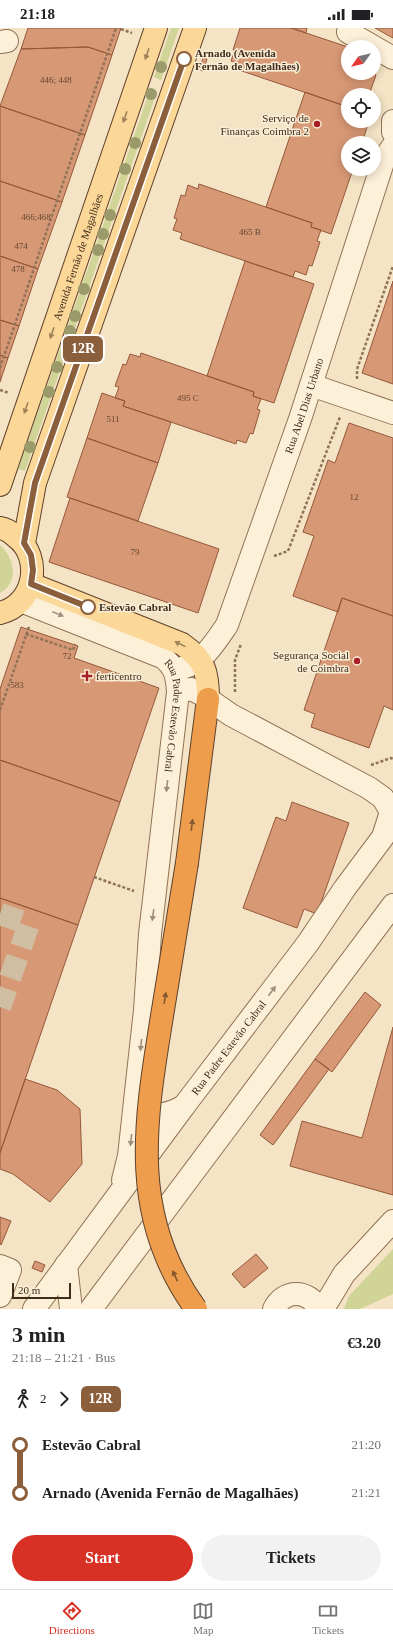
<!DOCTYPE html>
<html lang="en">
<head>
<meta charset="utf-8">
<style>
	:root { --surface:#fff; --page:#f2f2f2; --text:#202124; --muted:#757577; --line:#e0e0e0; --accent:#d93025 }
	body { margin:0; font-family:"Times New Roman",serif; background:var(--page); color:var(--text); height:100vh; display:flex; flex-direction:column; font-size:15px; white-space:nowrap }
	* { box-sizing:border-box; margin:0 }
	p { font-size:13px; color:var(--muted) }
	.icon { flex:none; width:22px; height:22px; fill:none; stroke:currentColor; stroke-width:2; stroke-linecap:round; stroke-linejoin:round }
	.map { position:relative; height:1281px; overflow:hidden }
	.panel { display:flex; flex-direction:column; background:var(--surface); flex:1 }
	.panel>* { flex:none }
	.badge { padding:0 8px; border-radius:6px; font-size:14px; line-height:26px }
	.needle { width:26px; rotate:236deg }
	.fabs { position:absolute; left:341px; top:12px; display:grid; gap:8px }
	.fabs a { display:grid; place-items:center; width:40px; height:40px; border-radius:50%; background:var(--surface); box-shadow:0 2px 10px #0003; font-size:20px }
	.scale { position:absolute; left:12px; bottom:10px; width:59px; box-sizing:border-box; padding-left:4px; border:2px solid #402c1d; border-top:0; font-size:11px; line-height:14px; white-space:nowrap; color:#402c1d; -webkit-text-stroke:3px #faedd5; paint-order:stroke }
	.map>.badge { position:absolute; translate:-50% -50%; box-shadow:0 0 0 2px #fff }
	.legs { display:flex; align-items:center; gap:6px; height:44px; padding:0 12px; font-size:13px }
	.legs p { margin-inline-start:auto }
	.head { display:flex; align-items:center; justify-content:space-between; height:68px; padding:0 12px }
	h1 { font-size:22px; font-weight:800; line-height:30px }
	.primary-button { display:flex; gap:8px; margin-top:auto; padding:8px 12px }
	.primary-button a { flex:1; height:46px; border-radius:24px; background:var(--accent); color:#fff; font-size:16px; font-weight:800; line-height:46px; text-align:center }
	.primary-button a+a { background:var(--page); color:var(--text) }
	ul { padding:0 12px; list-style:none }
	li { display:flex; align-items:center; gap:14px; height:48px; font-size:15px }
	li i { display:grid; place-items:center; width:6px; height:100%; margin:0 5px; background:currentColor }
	li i::after { content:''; width:10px; height:10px; margin:-5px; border:3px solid; border-radius:50%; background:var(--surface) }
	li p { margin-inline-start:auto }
	li:first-child i { background:linear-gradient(#0000 50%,currentColor 0) }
	li:last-child i { background:linear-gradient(currentColor 50%,#0000 0) }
	.status { display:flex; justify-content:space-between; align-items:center; height:28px; padding:0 20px; background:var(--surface); direction:ltr }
	.status svg { height:11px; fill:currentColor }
	.tab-bar { display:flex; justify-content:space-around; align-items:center; height:56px; border-top:1px solid var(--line); background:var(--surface); font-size:11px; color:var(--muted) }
	.tab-bar a { display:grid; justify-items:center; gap:2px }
	.tab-bar .on { color:var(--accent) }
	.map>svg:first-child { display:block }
	.green { fill:#d0d496 }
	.building { fill:#d79875; stroke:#94593a }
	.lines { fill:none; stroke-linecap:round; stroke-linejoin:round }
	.minor-tunnel { stroke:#d0bea3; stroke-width:22; stroke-dasharray:22 11; stroke-linecap:butt }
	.minor-casing { stroke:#917357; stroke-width:24 }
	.major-casing { stroke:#5f412c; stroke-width:24 }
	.highway-casing { stroke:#5f412c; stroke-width:24 }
	.path { stroke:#917357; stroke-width:2.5; stroke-dasharray:3 2; stroke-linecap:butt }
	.minor { stroke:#fdf0d9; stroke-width:22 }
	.major { stroke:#fbd798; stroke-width:22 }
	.highway { stroke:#ed9d4b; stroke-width:22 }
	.highway-bridge-casing { stroke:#5f412c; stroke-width:24; stroke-linecap:butt }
	.highway-bridge { stroke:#ed9d4b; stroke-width:22 }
	.tree { fill:#9b9a6a }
	.oneway { fill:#9e825a }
	.oneway2 { fill:#9e8e7b }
	.oneway3 { fill:#85592f }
	.line-1-casing { stroke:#fff; stroke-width:9 }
	.line-1 { stroke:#8b5e3c; stroke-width:6 }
	.stop-1-dot { fill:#fff; stroke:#8b5e3c; stroke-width:2 }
	.poi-dot { fill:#a91f27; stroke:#faedd5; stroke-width:1.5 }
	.labels { text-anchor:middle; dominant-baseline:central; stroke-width:3; stroke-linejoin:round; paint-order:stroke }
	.number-label { font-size:9px; fill:#664733 }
	.stop-label { font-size:11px; font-weight:bold; fill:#402c1d; stroke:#faedd5; text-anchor:start }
	.poi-label { font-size:11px; fill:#402c1d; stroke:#faedd5; text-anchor:end }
	.street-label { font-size:11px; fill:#402c1d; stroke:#faedd5 }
</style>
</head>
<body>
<div class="status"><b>21:18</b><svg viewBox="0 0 49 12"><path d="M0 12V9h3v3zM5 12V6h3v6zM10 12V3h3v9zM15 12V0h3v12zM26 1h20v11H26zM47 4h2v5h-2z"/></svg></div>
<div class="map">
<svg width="393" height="1281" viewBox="0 0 393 1281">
	<rect width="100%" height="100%" fill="#f4e3c4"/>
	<path class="green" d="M171,0H179L161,52L154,49Z
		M150,62L157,64L25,443L18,441Z
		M0,517C14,530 20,554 0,565Z
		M393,1221V1266L360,1281H344L349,1268Z"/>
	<path class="building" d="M28,0H121L112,27L88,19L21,21Z
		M240,0H291L348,19V45H374L376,47L369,67H348V79L239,42L241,37L231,33L235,22H233Z
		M291,0H307L306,5Z
		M376,0H393V10L375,0Z
		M88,19L112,27L85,107L0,78L21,21Z
		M203,30L207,31L203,43L199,42Z
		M374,34L377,35L374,44Z
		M305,64L348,79V93H369L362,115H348V141H353L331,206L311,199L312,195L266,179Z
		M0,78L85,107L62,174L0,153Z
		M0,153L62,174L38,241L0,228Z
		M199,156L312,195L311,199L321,202L317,213L320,214L312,238L309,237L306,247L295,243L293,249L180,211L182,205L173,202L177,191L174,190L181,167L185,168L188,157L198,161Z
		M0,228L38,241L19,298L0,292Z
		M245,233L314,256L274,375L253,368L254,364L207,348Z
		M393,253V356L362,345Z
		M0,292L19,298L8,330L0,327Z
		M141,325L254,364L253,368L261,371L257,381L260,382L253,406L250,405L246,415L237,412L236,416L123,378L125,373L115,370L119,359L115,358L123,336L126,337L130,326L140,329Z
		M0,327L8,330L0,354Z
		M102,365L125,373L123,378L171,394L158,435L87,410Z
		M349,395L393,410V588L342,570L338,584L293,568L314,508L303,504L328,432L335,435Z
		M87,410L158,435L138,493L67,469Z
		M70,470L219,521L198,585L49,534Z
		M342,570L393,588V682L384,678L369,720L311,699L315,686L304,682Z
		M21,599L78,618L74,630L159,660L120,774L0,732V661Z
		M0,732L120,774L78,897L0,870Z
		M292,774L349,795L317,886L304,881L297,900L243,880L276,789L286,793Z
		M0,870L78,897L0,1125Z
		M365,964L381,977L332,1044L315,1031Z
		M393,999V1167L290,1138L302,1093L362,1110Z
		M315,1031L329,1041L273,1117L260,1107Z
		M25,1051L57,1062L80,1081L82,1136L50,1174L13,1146L0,1141V1125Z
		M0,1189L11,1193L1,1217L0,1216Z
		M256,1226L268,1240L244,1260L232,1246Z
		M35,1233L45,1237L42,1244L32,1240Z"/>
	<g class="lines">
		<path class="minor-tunnel" d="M0,886L29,896L0,979"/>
		<defs>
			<g id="minor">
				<path d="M348,4L393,30"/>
				<path d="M0,14L7,13"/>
				<path d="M393,93V104"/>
				<path d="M311,357L393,385"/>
				<path id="s1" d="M21,573L162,629C175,638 177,648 178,664L150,906L145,982L135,1073C153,1089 163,1090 184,1078L308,915L345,860L383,809L391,784L383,770L369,760L231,687L201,666L191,661L178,664"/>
				<path id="s2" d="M182,640C203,635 216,613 227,597L300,391L384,131L393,118"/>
				<path d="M123,1152L129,1128L135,1073"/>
				<path d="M66,1237L71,1281"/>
				<path d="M0,1238L10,1242L0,1268"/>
				<path d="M34,1281L184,1078"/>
				<path d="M91,1281L393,877"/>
				<path d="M274,1281C284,1261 308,1261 319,1281"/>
				<path d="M323,1281L344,1246L393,1193"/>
			</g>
			<g id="major">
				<path id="s3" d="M0,457L156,0"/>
				<path d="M0,500C7,501 11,504 16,509C43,529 35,577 0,585"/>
				<path d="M24,515L35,455L195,0"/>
				<path d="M31,556L182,616C205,632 208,644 208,671"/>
			</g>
			<path id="highway" d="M187,835L208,671"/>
		</defs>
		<use href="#minor" class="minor-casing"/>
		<use href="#major" class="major-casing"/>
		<use href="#highway" class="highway-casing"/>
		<path class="path" d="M121,1L132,5
			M0,340L116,0
			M357,351V341L393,238
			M0,362L9,365
			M274,528L288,523L340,389
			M26,606L73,622L75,616
			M235,664V632L241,616
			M0,682L29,599
			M371,737L391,730L393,731
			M94,849L134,863"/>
		<use href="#minor" class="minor"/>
		<use href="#major" class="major"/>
		<use href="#highway" class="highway"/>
		<defs>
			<path id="highway-bridge" d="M187,835C179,886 170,937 162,988C145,1093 128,1188 196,1281"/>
		</defs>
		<use href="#highway-bridge" class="highway-bridge-casing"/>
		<use href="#highway-bridge" class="highway-bridge"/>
	</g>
	<g class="tree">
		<circle cx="161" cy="39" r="6"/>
		<circle cx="151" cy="66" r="6"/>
		<circle cx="135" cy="115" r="6"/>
		<circle cx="125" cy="141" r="6"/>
		<circle cx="110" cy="187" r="6"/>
		<circle cx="103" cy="206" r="6"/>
		<circle cx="98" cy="222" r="6"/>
		<circle cx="84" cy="261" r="6"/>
		<circle cx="75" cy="288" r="6"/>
		<circle cx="70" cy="303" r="6"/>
		<circle cx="57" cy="339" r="6"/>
		<circle cx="49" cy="364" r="6"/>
		<circle cx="30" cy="419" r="6"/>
	</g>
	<defs><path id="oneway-solid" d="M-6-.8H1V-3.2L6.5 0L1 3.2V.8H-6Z"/></defs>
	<g class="oneway">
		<use href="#oneway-solid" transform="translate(147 26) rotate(109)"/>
		<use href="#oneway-solid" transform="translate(125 89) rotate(109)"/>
		<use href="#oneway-solid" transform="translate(52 305) rotate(109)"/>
		<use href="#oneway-solid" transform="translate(26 380) rotate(109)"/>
		<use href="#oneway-solid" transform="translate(180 616) rotate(-154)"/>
	</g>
	<g class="oneway2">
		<use href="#oneway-solid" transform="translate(58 586) rotate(22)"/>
		<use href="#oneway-solid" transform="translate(167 758) rotate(96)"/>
		<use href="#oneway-solid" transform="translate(153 887) rotate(98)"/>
		<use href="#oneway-solid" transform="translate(272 963) rotate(-53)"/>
		<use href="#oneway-solid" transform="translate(141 1017) rotate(96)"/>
		<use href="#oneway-solid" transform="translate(131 1112) rotate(96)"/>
	</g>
	<g class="oneway3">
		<use href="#oneway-solid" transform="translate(192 797) rotate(-83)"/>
		<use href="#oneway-solid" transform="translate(165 970) rotate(-81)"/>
		<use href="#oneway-solid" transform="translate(175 1248) rotate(-115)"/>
	</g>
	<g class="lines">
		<defs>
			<path id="line-1" d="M88,579L31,556L33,542L31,527L24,515L35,455L184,31"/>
		</defs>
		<use href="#line-1" class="line-1-casing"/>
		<use href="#line-1" class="line-1"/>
	</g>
	<g class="stop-1-dot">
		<circle cx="184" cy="31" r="7"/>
		<circle cx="88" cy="579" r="7"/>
	</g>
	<g class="poi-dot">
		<circle cx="317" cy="96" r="4"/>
		<circle cx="357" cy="633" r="4"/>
		<path d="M85 642h4v4h4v4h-4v4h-4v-4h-4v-4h4z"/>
	</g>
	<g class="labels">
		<g class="number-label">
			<text x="56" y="52">446; 448</text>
			<text x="36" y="189">466;468</text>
			<text x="250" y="204">465 B</text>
			<text x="21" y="218">474</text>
			<text x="18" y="241">478</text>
			<text x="188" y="370">495 C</text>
			<text x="113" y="391">511</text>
			<text x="354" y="469">12</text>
			<text x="135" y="524">79</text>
			<text x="67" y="628">72</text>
			<text x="17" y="657">583</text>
		</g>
		<g class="stop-label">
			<text x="195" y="25">Arnado (Avenida<tspan x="195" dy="13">Fernão de Magalhães)</tspan></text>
			<text x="99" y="579">Estevão Cabral</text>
		</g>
		<g class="poi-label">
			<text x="309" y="90">Serviço de<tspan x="309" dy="13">Finanças Coimbra 2</tspan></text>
			<text x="349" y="627">Segurança Social<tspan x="349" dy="13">de Coimbra</tspan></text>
			<text x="96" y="648" text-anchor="start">ferticentro</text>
		</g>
		<g class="street-label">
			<text stroke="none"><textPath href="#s3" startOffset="241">Avenida Fernão de Magalhães</textPath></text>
			<text stroke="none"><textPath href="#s2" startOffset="296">Rua Abel Dias Urbano</textPath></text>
			<text stroke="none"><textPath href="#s1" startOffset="215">Rua Padre Estevão Cabral</textPath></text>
			<text stroke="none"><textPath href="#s1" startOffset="731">Rua Padre Estevão Cabral</textPath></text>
		</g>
	</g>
</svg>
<div class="fabs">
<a><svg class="needle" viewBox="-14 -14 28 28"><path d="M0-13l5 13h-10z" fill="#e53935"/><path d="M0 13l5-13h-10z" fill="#757577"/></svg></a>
<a><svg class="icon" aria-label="locate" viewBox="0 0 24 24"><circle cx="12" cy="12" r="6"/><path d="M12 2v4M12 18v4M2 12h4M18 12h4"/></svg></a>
<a><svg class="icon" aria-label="layers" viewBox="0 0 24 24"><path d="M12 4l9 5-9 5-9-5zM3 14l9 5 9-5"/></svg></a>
</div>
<div class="scale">20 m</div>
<b class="badge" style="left:83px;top:321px;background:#8b5e3c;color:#fff">12R</b>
</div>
<section class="panel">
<div class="head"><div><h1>3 min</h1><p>21:18 – 21:21 · Bus</p></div><b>€3.20</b></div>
<div class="legs"><svg class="icon" aria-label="walk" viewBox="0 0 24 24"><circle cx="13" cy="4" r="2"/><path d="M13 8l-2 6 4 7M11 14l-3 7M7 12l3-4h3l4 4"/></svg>2<svg class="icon" aria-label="forward" viewBox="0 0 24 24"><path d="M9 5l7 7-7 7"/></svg><b class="badge" style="background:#8b5e3c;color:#fff">12R</b></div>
<ul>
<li><i style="color:#8b5e3c"></i><b>Estevão Cabral</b><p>21:20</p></li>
<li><i style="color:#8b5e3c"></i><b>Arnado (Avenida Fernão de Magalhães)</b><p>21:21</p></li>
</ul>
<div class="primary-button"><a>Start</a><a>Tickets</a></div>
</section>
<nav class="tab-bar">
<a class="on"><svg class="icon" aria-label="directions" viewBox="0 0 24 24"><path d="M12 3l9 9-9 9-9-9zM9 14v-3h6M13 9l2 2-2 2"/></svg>Directions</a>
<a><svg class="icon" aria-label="map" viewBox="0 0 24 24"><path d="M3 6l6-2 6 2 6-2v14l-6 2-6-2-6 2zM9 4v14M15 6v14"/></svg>Map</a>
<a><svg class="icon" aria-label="tickets" viewBox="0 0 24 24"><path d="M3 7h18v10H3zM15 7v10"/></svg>Tickets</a>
</nav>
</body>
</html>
